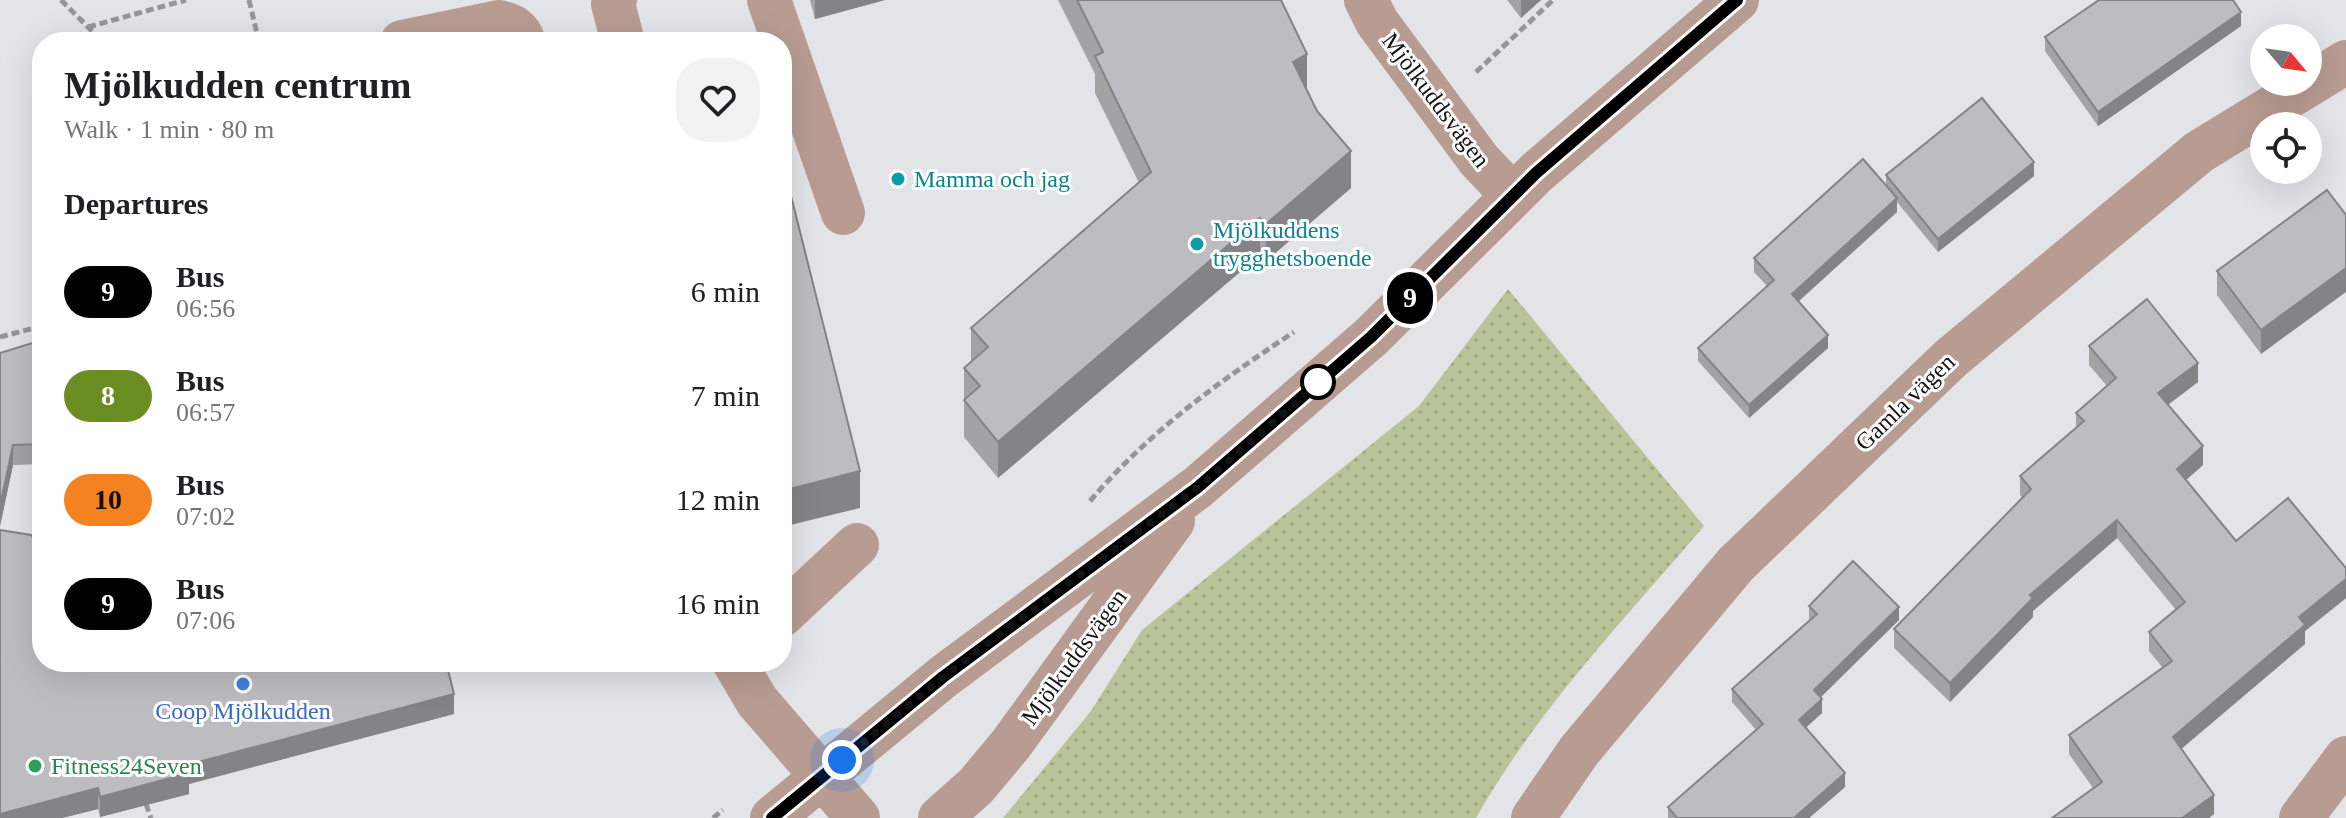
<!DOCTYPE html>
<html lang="en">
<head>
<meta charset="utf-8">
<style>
	:root { --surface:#fff; --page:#f2f2f2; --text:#202124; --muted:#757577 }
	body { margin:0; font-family:Georgia,serif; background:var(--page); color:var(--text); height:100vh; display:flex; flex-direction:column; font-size:30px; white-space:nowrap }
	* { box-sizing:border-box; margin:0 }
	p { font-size:26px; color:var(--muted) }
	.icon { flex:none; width:44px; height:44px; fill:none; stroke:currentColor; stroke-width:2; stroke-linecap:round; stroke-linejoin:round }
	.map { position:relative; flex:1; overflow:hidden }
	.sheet { position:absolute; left:32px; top:32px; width:760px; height:640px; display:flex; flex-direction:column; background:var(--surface); border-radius:32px; box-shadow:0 8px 32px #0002 }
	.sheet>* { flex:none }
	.badge { padding:0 16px; border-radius:26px; font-size:28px; line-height:52px }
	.needle { width:52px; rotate:119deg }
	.buttons { position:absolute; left:2250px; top:24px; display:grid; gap:16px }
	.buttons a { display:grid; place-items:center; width:72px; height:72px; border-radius:50%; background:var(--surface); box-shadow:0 8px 32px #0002; font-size:40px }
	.you { position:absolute; width:40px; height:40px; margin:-20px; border:6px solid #fff; border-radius:50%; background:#1a73e8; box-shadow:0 0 0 12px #1a73e833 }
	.map>.badge { position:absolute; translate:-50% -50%; box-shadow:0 0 0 4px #fff }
	h2 { padding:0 32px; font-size:30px; line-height:72px }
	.round { display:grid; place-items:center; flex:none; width:84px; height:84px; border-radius:32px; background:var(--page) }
	.overview { display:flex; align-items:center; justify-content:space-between; height:136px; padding:0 32px }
	h1 { font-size:38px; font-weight:600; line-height:60px }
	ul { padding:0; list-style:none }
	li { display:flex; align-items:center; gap:24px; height:104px; padding:0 32px }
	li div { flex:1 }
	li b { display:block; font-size:30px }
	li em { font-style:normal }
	li .badge { min-width:88px; font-weight:700; text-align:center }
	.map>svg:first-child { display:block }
	.grass { fill:url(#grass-dots) }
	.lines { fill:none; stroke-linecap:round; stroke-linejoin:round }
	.path { stroke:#959699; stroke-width:5; stroke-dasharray:8 4; stroke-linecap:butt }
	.minor { stroke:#b89c92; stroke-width:44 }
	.wall { fill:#a3a2a5 }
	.shaded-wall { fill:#848486 }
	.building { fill:#bdbcc0; stroke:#848486; stroke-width:2 }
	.line-casing { stroke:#fff; stroke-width:18 }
	.line { stroke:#000; stroke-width:12 }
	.walk { stroke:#121314; stroke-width:8; stroke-dasharray:0 14.4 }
	.culture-dot { fill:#0f9aa8; stroke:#fff; stroke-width:3 }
	.stop-dot { fill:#fff; stroke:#000; stroke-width:4 }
	.shop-dot { fill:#3f7fe0; stroke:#fff; stroke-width:3 }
	.leisure-dot { fill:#2e9e5b; stroke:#fff; stroke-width:3 }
	.labels { text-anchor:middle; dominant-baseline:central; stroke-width:6; stroke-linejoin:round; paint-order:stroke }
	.street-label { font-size:24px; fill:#121314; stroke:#fff }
	.culture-label { font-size:24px; fill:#0d838f; stroke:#fff; text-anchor:start }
	.shop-label { font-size:24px; fill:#366cbe; stroke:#fff }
	.leisure-label { font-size:24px; fill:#27864d; stroke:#fff; text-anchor:start }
</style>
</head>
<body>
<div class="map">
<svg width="2346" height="818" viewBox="0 0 2346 818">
	<defs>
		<pattern id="grass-dots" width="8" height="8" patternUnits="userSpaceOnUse" patternTransform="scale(2)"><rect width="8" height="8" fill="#b7c497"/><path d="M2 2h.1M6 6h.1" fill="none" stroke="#9ca881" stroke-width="1.8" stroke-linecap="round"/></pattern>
	</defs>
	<rect width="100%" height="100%" fill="#e3e4e8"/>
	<path class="grass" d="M1508,289L1704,526C1624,620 1537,710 1476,818H1003L1091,711L1142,630L1419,406Z"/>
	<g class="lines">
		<path class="path" d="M61,0L103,42
			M249,0L259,42
			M88,27L186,0
			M1476,72L1553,0
			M0,337L42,326
			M1090,501C1150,431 1217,383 1294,332
			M29,541L42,543
			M146,804L151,818
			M713,818L723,810"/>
		<path class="minor" d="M615,0L613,4L623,42
			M769,0L843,213
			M1366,0L1377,22L1479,160L1513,196
			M402,42L499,22C512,25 520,29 524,42
			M782,615L857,545
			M734,662L757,701L858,818
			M772,818L943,677L1198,487L1371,337L1536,173L1737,0
			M940,818L976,786L1011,744L1173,521
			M1533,818L1579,751L1736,564L1951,358L2199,152L2346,62
			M2301,818L2346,758"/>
	</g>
	<path class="wall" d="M810,0H885L815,19Z
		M1058,0H1281L1307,91L1351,188L1266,261L1260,255L998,478L964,437V368L971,361V328L1139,183L1095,93V74Z
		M1507,0H1541L1521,18Z
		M2241,26L2098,126L2045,51V37Z
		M1886,175L2034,176L1938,252L1897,202V212L1799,301L1828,348L1749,418L1698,361V348L1767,286L1754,272V258L1886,186Z
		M2346,215L2261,354L2217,295V271Z
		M42,340V464L13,465L0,526V353Z
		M2089,346L2198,382L2168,405L2203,465L2186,480L2236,541L2346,568V598L2305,631V644L2181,748L2214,814L2209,818H2052L2093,788L2069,754V735L2163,668L2149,651V632L2176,610L2117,538L2033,611V617L1950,702L1894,648V629L2022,498L2020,495V476L2076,428V413L2107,386L2089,365Z
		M1809,606L1899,620L1820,697L1822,713L1805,728L1845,787L1809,818H1668V807L1756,730L1732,702V689L1810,621L1809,619Z
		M42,662L454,714L189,784V794L100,817L98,809L62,818H0Z"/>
	<path class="shaded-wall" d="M815,0H885L815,19Z
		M1521,0H1541L1521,18Z
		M2241,12V26L2098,126V112Z
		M1307,54V91L1293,62Z
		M1351,151V188L1266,261V224Z
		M2034,162V176L1938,252V239Z
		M1897,198V212L1792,307V294Z
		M1260,218V255L998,478V442Z
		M2346,268V292L2261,354V330Z
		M1828,335V348L1749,418V405Z
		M2198,363V382L2158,412V393Z
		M13,445V465L0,526V506Z
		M2203,446V465L2177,488V469Z
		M860,471V508L782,527V491Z
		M2117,520V538L2033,611V617L1950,702V683L2030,595Z
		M2346,579V598L2305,631V644L2173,756V737L2299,617Z
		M1899,607V620L1814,704V690Z
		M454,694V714L189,784V794L100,817V797L187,765Z
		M1822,699V713L1799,734V720Z
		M1845,773V787L1809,818H1794Z
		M98,788V809L62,818H0V814Z
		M2214,795V814L2209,818H2182Z"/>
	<path class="building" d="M1077,0H1281L1307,54L1293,62L1317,111L1351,151L1266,224L1260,218L998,442L964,400L980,386L964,368L988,347L971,328L1151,172L1095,56L1103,52Z
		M2099,0H2233L2241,12L2098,112L2045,37Z
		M1982,98L2034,162L1938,239L1886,175Z
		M1863,159L1897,198L1792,294L1828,335L1749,405L1698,348L1774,280L1754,258Z
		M782,160L860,471L782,491Z
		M2327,190L2346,215V268L2261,330L2217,271Z
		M2147,299L2198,363L2158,393L2203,446L2177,469L2236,541L2288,498L2346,568V579L2299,617L2305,625L2173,737L2214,795L2182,818H2052L2102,782L2069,735L2172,661L2149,632L2185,602L2117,520L2030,595L2033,598L1950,683L1894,629L2031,489L2020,476L2084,421L2076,413L2116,378L2089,346Z
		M42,340V444L13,445L0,506V353Z
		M0,530L31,535L42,551V662H446L454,694L187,765L189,773L100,797L98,788L0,814Z
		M1853,561L1899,607L1814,690L1822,699L1799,720L1845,773L1794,818H1677L1668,807L1763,724L1732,689L1817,614L1809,606Z"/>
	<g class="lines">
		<defs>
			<path id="line" d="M772,818L943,677L1198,487L1371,337L1536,173L1737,0"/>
		</defs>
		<use href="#line" class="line-casing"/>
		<use href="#line" class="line"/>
		<path class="walk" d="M842,760L943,677L1198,487L1328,375L1318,382"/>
	</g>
	<g class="culture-dot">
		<circle cx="898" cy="179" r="8"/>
		<circle cx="1197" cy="244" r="8"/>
	</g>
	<circle class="stop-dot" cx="1318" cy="382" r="16"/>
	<circle class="shop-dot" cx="243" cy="684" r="8"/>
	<circle class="leisure-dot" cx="35" cy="766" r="8"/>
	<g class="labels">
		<g class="street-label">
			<text transform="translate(1436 100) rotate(53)">Mjölkuddsvägen</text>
			<text transform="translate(1905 402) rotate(-44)">Gamla vägen</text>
			<text transform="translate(1074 657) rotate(-54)">Mjölkuddsvägen</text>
		</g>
		<g class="culture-label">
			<text x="914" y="179">Mamma och jag</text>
			<text x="1213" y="230">Mjölkuddens<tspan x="1213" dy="28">trygghetsboende</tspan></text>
		</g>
		<g class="shop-label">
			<text x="243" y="711">Coop Mjölkudden</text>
		</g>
		<g class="leisure-label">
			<text x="51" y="766">Fitness24Seven</text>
		</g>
	</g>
</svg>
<div class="buttons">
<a><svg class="needle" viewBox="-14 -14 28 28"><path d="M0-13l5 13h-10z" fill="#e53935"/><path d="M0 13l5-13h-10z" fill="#757577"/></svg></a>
<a><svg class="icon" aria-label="locate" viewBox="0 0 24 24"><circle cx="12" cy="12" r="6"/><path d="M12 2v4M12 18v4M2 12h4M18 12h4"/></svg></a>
</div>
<div class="you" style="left:842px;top:760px"></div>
<b class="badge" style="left:1410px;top:298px;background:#000;color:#fff">9</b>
<section class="sheet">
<div class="overview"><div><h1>Mjölkudden centrum</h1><p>Walk · 1 min · 80 m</p></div><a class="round"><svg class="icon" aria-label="heart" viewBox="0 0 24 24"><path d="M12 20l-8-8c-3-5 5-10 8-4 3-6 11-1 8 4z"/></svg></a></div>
<h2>Departures</h2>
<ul>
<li><span class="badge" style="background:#000;color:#fff">9</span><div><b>Bus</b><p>06:56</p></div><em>6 min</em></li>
<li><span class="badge" style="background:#6b8e23;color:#fff">8</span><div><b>Bus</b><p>06:57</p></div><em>7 min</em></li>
<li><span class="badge" style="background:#f58220;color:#111">10</span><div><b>Bus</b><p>07:02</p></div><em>12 min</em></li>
<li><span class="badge" style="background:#000;color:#fff">9</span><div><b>Bus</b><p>07:06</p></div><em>16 min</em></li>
</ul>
</section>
</div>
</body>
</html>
